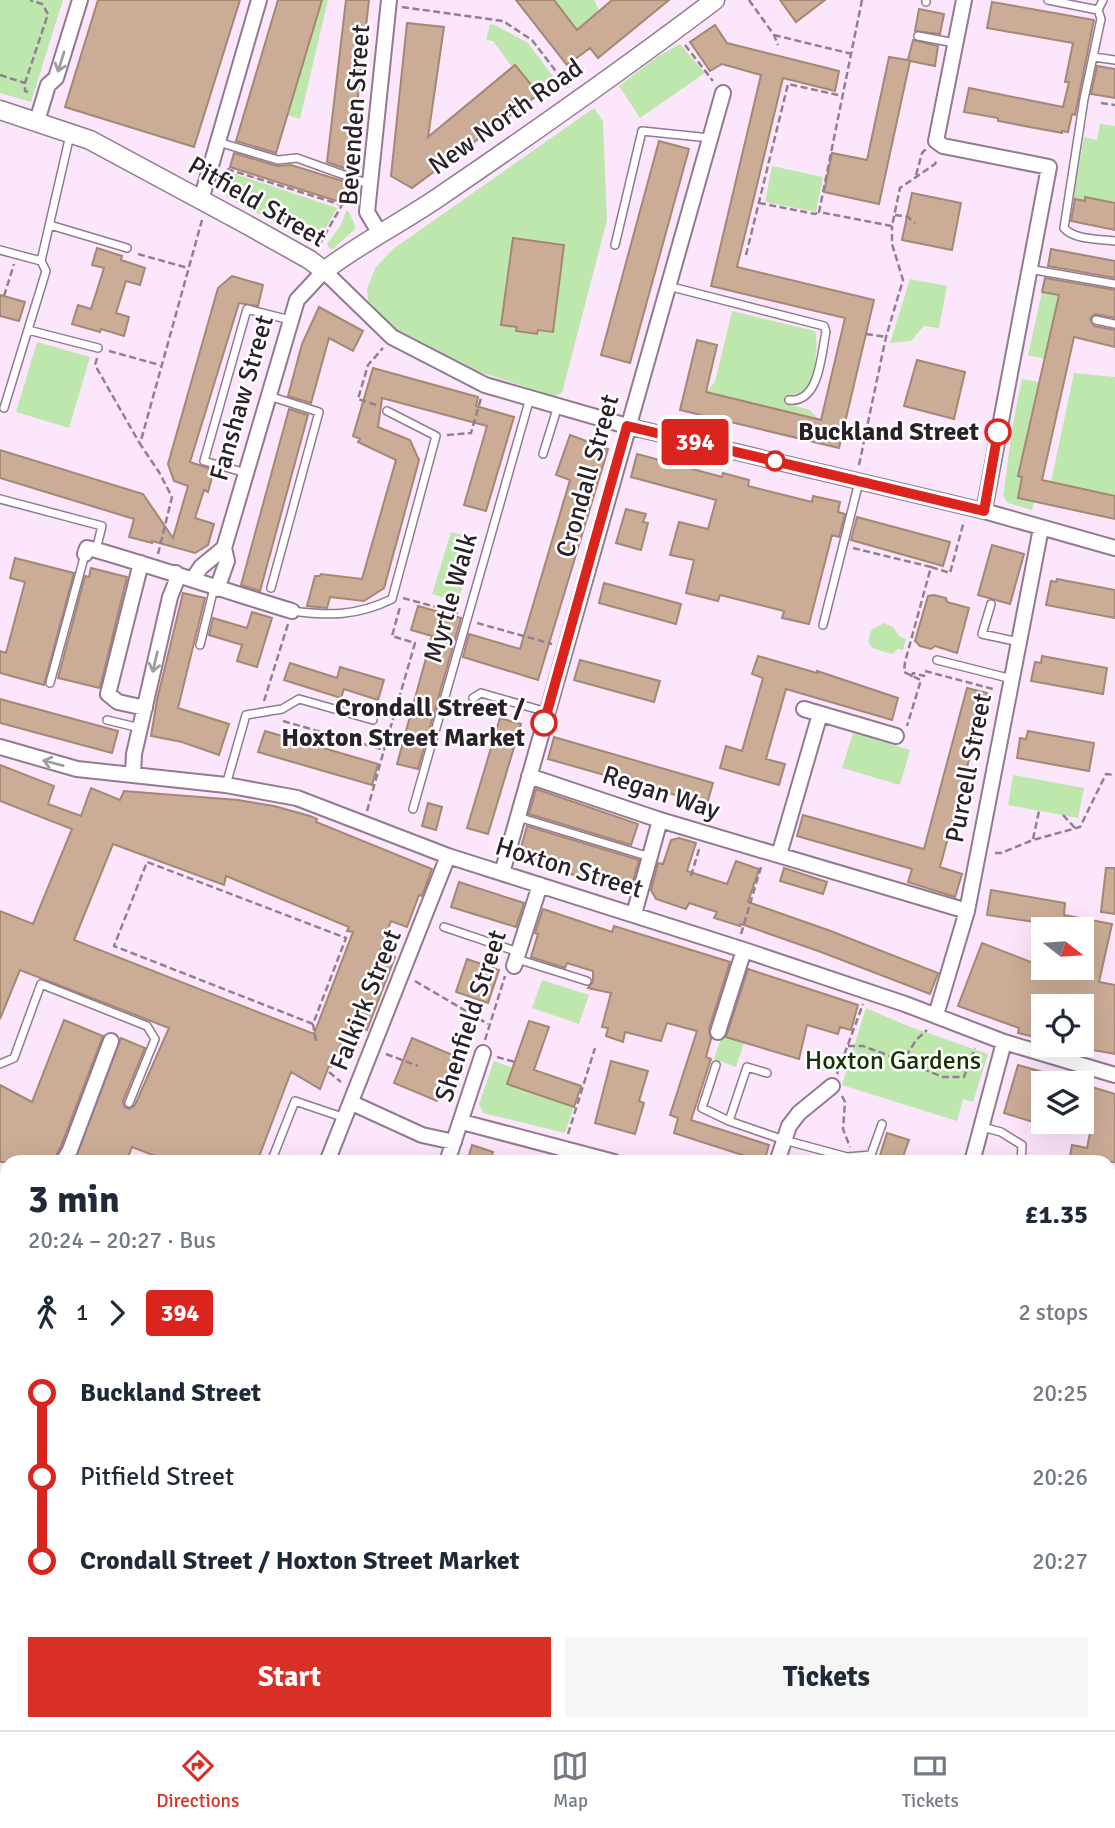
<!DOCTYPE html>
<html lang="en">
<head>
<meta charset="utf-8">
<style>
	:root { --surface:#fff; --page:#f6f6f7; --text:#1f2937; --muted:#747a83; --line:#e0e1e3; --accent:#d93025 }
	body { margin:0; font-family:Signika,sans-serif; background:var(--page); color:var(--text); height:100vh; display:flex; flex-direction:column; font-size:26px; white-space:nowrap }
	* { box-sizing:border-box; margin:0 }
	p { font-size:23px; color:var(--muted) }
	.icon { flex:none; width:38px; height:38px; fill:none; stroke:currentColor; stroke-width:2; stroke-linecap:round; stroke-linejoin:round }
	.map { position:relative; flex:1; overflow:hidden }
	.drawer { position:absolute; left:0px; top:1155px; width:1116px; height:576px; display:flex; flex-direction:column; background:var(--surface); border-radius:21px 21px 0 0; box-shadow:0 7px 28px #0002 }
	.drawer>* { flex:none }
	.badge { padding:0 14px; border-radius:5px; font-size:24px; line-height:46px }
	.needle { width:46px; rotate:107deg }
	.controls { position:absolute; left:1031px; top:917px; display:grid; gap:14px }
	.controls a { display:grid; place-items:center; width:63px; height:63px; border-radius:0px; background:var(--surface); box-shadow:0 7px 28px #0002; font-size:35px }
	.map>.badge { position:absolute; translate:-50% -50%; box-shadow:0 0 0 4px #fff }
	.legs { display:flex; align-items:center; gap:10px; height:77px; padding:0 28px; font-size:23px }
	.legs p { margin-inline-start:auto }
	.summary { display:flex; align-items:center; justify-content:space-between; height:119px; padding:0 28px }
	h1 { font-size:38px; font-weight:700; line-height:52px }
	.button { display:flex; gap:14px; margin-top:auto; padding:14px 28px }
	.button a { flex:1; height:80px; border-radius:0px; background:var(--accent); color:#fff; font-size:28px; font-weight:700; line-height:80px; text-align:center }
	.button a+a { background:var(--page); color:var(--text) }
	ul { padding:0 28px; list-style:none }
	li { display:flex; align-items:center; gap:24px; height:84px; font-size:26px }
	li i { display:grid; place-items:center; width:10px; height:100%; margin:0 9px; background:currentColor }
	li i::after { content:''; width:18px; height:18px; margin:-9px; border:5px solid; border-radius:50%; background:var(--surface) }
	li p { margin-inline-start:auto }
	li:first-child i { background:linear-gradient(#0000 50%,currentColor 0) }
	li:last-child i { background:linear-gradient(currentColor 50%,#0000 0) }
	.menu { display:flex; justify-content:space-around; align-items:center; height:98px; border-top:2px solid var(--line); background:var(--surface); font-size:19px; color:var(--muted) }
	.menu a { display:grid; justify-items:center; gap:4px }
	.menu .selected { color:var(--accent) }
	.map>svg:first-child { display:block }
	.green { fill:#bee7ad }
	.building { fill:#cbac97; stroke:#a58773; stroke-width:2; fill-rule:evenodd }
	.lines { fill:none; stroke-linecap:round; stroke-linejoin:round }
	.service-casing { stroke:#927a92; stroke-width:10 }
	.pedestrian-casing { stroke:#927a92; stroke-width:14 }
	.minor-casing { stroke:#927a92; stroke-width:18 }
	.tertiary-casing { stroke:#927a92; stroke-width:21 }
	.trunk-casing { stroke:#927a92; stroke-width:28 }
	.path { stroke:#908090; stroke-width:2.5; stroke-dasharray:7 3.5; stroke-linecap:butt }
	.service { stroke:#fff; stroke-width:7 }
	.pedestrian { stroke:#fff; stroke-width:10 }
	.minor { stroke:#fff; stroke-width:14 }
	.tertiary { stroke:#fff; stroke-width:18 }
	.trunk { stroke:#fff; stroke-width:24 }
	.rail { stroke:#706270; stroke-width:5; stroke-dasharray:14 7; stroke-linecap:butt }
	.oneway { stroke:#9f9b9f }
	.line-1-casing { stroke:#fff; stroke-width:16 }
	.line-1 { stroke:#dc241f; stroke-width:10 }
	.stop-1-dot { fill:#fff; stroke:#dc241f; stroke-width:3.5 }
	.labels { text-anchor:middle; dominant-baseline:central; stroke-width:5; stroke-linejoin:round; paint-order:stroke }
	.street-label { font-size:26px; fill:#2a202a; stroke:#fff }
	.stop-label { font-size:26px; font-weight:bold; fill:#2a202a; stroke:#fff; text-anchor:end }
	.park-label { font-size:26px; fill:#133400; stroke:#fff }
</style>
</head>
<body>
<div class="map">
<svg width="1115" height="1730" viewBox="0 0 1115 1730">
	<rect width="100%" height="100%" fill="#fce6fc"/>
	<path class="green" d="M0,0H63L31,102L0,93Z
		M322,0H328L300,119L287,115Z
		M555,0H594L599,10L577,29Z
		M490,24L495,25L528,43L555,79L539,94L515,66L512,67L493,41L486,40Z
		M680,44L705,73L640,118L619,86L657,57Z
		M594,108L603,121L607,220L562,393L554,396L458,365L396,335L368,300L367,288L376,267L393,249Z
		M1100,124L1115,126V203L1086,197L1085,201L1073,199L1084,137L1097,140Z
		M772,166L823,177L816,212L765,202Z
		M232,173L337,208L323,233L287,213L279,225L227,197L224,189Z
		M346,211L349,212L356,228L333,249H330L327,244L341,225Z
		M910,279L947,286L939,328L924,326L911,341L890,343Z
		M1042,292L1094,302L1089,326L1077,323L1045,359L1028,355Z
		M732,311L815,331C819,342 815,377 807,387C802,394 794,395 787,395L785,403L810,410L818,419L706,392L715,382Z
		M37,342L90,357L69,428L16,412Z
		M1074,373L1115,377V496L1051,482Z
		M1022,379L1038,382L1018,475L1022,477L1018,497L1034,501L1032,510L1008,503L1003,496L1014,417Z
		M451,532L477,539L458,602L432,594Z
		M884,623L893,627L900,637L906,639L903,650L898,649L892,654L872,648L868,642L871,630Z
		M853,733L910,750L900,785L842,768Z
		M1013,775L1084,788L1078,818L1008,805Z
		M542,980L589,995L579,1024L532,1008Z
		M866,1008L908,1026L988,1054L973,1102L963,1099L957,1121L842,1085Z
		M722,1035L744,1043L736,1067L714,1059Z
		M494,1061L513,1068L508,1084L574,1107L565,1133L483,1113L479,1104Z"/>
	<path class="building" d="M98,0H240L194,147L65,107Z
		M278,0H322L276,153L236,141Z
		M346,0H369L353,140L352,171L327,162Z
		M516,0H554L577,30L612,0H669L598,58L590,48L567,65Z
		M780,0H825L796,22Z
		M992,2L1094,20L1075,115L1072,114L1068,132L1062,131V133L998,121V118L964,112L969,88L1063,107L1069,82H1065L1073,43L987,28Z
		M919,9L944,14L940,34L915,31Z
		M407,23L444,27L428,137L515,65L539,94L412,188L391,176Z
		M715,25L727,43L839,71L835,91L783,78L737,267L874,300L839,448L680,410L697,340L717,345L706,392L821,420L845,318L711,286L761,75L722,64L710,71L690,42Z
		M913,40L938,46L935,66L910,61L879,204L824,192L832,153L867,160L889,57L908,60Z
		M1097,66L1115,69V98L1091,94Z
		M659,141L689,149L630,363L601,355Z
		M234,153L277,166L291,165L349,183L343,203L230,167Z
		M912,193L961,203L952,250L902,240Z
		M1085,197L1115,203V230L1071,221L1075,199L1085,201Z
		M513,238L564,245L553,332L538,330L537,334L516,331L517,327L501,325Z
		M97,248L122,256L121,260L145,268L140,285L126,281L116,313L129,317L124,336L101,329L100,332L72,324L78,305L91,309L104,268L92,265Z
		M1051,249L1115,261V278L1048,266Z
		M232,276L263,285L258,306L239,303L190,462L214,470L208,492L204,490L195,518L214,524L208,545L195,553L152,541V543L129,537L134,519L0,478V450L143,494L173,538L188,486L174,481L168,464L218,288Z
		M1045,278L1115,290V318L1095,314L1090,319L1094,326L1115,330V347L1074,337L1042,480L1115,496V519L1018,498L1022,477L1018,476L1059,295L1042,292Z
		M0,295L25,302L19,321L0,316Z
		M319,307L363,331L353,351L329,338L311,403L288,396L302,344Z
		M917,360L965,372L954,419L904,406Z
		M373,368L478,397L476,406L514,417L486,511L464,505L487,426L382,398L378,427L410,440L419,460L384,588L364,601L330,597L327,608L307,606L315,576H320L321,574L362,579L396,460L358,442L360,439L353,436Z
		M289,409L308,415L260,591L241,585Z
		M570,435L608,449L538,680L463,657L469,634L520,649L570,480L556,475Z
		M637,454L722,477L723,473L749,480L748,486L812,502L813,496L840,502L838,512L845,514L839,537L832,535L809,624L782,618L784,611L720,595L718,601L686,593L694,560L670,555L679,522L708,529L716,500L631,477Z
		M626,509L646,514L643,522L648,523L641,550L616,543Z
		M857,517L950,542L943,566L851,540Z
		M992,545L1024,554L1010,604L978,595Z
		M15,558L74,573L44,685L0,673V651L6,653L25,582L10,578Z
		M91,568L127,577L100,688L58,678L85,576L89,577Z
		M1057,579L1115,590V618L1046,605L1051,581L1056,582Z
		M604,583L681,604L676,624L599,603Z
		M183,593L205,598L178,708L229,724L219,755L182,742L151,736L157,700Z
		M934,595L946,598L947,602L969,608L957,653L935,646L931,649L920,646L915,641L928,596Z
		M418,606L461,618L418,769L397,764L432,636L411,630Z
		M252,612L272,618L257,667L237,661L242,645L209,635L213,618L247,628Z
		M758,656L817,673V671L898,698L892,720L786,689L766,759L785,764L779,785L720,768L726,746L742,751L763,678L752,674Z
		M1042,656L1107,668L1103,694L1031,681L1035,662L1041,663Z
		M580,660L660,681L654,702L574,680Z
		M290,663L337,678L340,667L384,680L378,700L344,689L341,698L284,680Z
		M967,688L987,693L940,867L962,874L955,897L908,882L912,869L797,836L803,815L924,849Z
		M0,699L118,731L112,753L0,723Z
		M500,718L521,724L488,834L467,828Z
		M265,731L378,764L372,785L258,752Z
		M1028,731L1094,743L1089,771L1017,758L1020,738L1026,739Z
		M554,737L713,783L707,804L548,759Z
		M0,765L54,786L48,804L81,816L91,788L120,800L124,791L238,800L274,806L310,816L317,819L316,822L432,869L422,896L419,895L407,927L391,921L380,951L395,957L367,1030L350,1023L331,1067L329,1066L320,1089L291,1072L257,1162H171L132,1147L126,1162H74L121,1038L145,1048L123,1101L124,1106L129,1109L135,1105L169,1028L20,970L0,1019V911L33,924L72,829L0,801ZM113,844L224,885L226,876L349,927L347,931L353,932L314,1034L74,940Z
		M536,789L638,824L631,845L529,814Z
		M428,803L442,807L436,830L422,826Z
		M527,826L639,860L630,892L518,858Z
		M679,838L696,843L687,871L727,884L736,861L759,869L748,902L828,930L938,973L930,994L821,952L741,924L740,926L714,918L717,912L689,903L686,909L656,899L651,890L658,863L663,864L671,840Z
		M784,868L827,882L823,894L780,881Z
		M1106,868H1115V914L1101,912Z
		M459,882L524,903L516,927L451,907Z
		M991,890L1065,903L1064,915L1112,924L1099,982L1115,985V1054L1082,1048V1006H1043V1039L1018,1033L1019,1028L958,1006L982,943L1072,978L1074,968H1082V929L987,915Z
		M543,909L612,932L614,926L730,962L709,1029L711,1039L706,1057L711,1059L691,1120L769,1145L764,1162L674,1133L678,1118L670,1115L697,1031L667,1023L661,1041L625,1032L623,1042L606,1036L608,1028L602,1027L611,993L588,988L593,982V971L567,963L565,968L531,957L538,934L535,933Z
		M467,959L499,970L488,1003L456,992Z
		M748,969L858,1005L851,1030L840,1027L838,1034L807,1025L799,1059L726,1037Z
		M64,1020L103,1036L61,1146L53,1162H0V1085L32,1102Z
		M529,1021L549,1027L534,1070L581,1086L574,1107L507,1084Z
		M412,1038L455,1056L437,1101L394,1083Z
		M611,1061L648,1071L639,1101L644,1103L635,1134L595,1123Z
		M1018,1065L1043,1072V1125L1004,1113Z
		M1082,1084L1115,1094V1162H1069L1072,1145L1087,1148L1093,1118L1082,1115Z
		M887,1133L909,1140L901,1162H878Z
		M472,1145L493,1152L490,1162H467Z"/>
	<g class="lines">
		<defs>
			<path id="service" d="M1048,0L1098,10
				M1103,0L1098,10L1101,19L1084,99L1064,228C1074,240 1100,239 1115,241
				M926,2V0
				M918,36L955,43
				M1094,57L1115,60
				M218,142L278,160L297,158L369,184
				M50,225L127,248
				M615,245L642,131L710,138
				M0,250L41,261L46,271L4,408
				M41,261L70,135
				M1029,269L1115,284
				M668,286L824,326L826,332C821,354 820,403 789,400
				M1096,320L1115,324
				M28,330L98,348
				M269,396L319,412L271,588
				M543,454L558,406
				M246,473L204,461L247,309L290,320
				M0,499L102,526L96,550
				M991,604L982,634L1019,642
				M292,611C329,616 357,616 392,599L436,436L387,411
				M823,625L859,482
				M200,645L214,588
				M937,660L1012,679
				M50,683L85,554
				M473,698L481,693L547,712
				M107,720L140,728
				M226,785L246,715L282,709L299,699L373,720
				M413,809L530,398
				M518,817L650,857
				M444,927L518,952
				M517,959L587,981
				M0,1064L14,1058L41,984L147,1026L155,1039L129,1103
				M716,1065L702,1108L729,1121L784,1140L847,1157L871,1155L882,1124
				M729,1121L747,1067L767,1073
				M982,1127L1001,1132L1022,1145L1021,1162
				M271,1162L295,1101L345,1118
				M1110,1295L1113,1281
				M0,1384L7,1391
				M849,1730L851,1724"/>
			<path id="pedestrian" d="M0,1581L7,1587"/>
			<path id="minor" d="M964,0L936,141L943,146L1049,167L984,511
				M37,121L48,85L56,78L80,0
				M201,200L259,0
				M379,232L367,212L389,0
				M85,554L87,548L96,550C162,569 226,591 292,611
				M141,563L108,694L118,702L145,708
				M193,579L201,567L224,548
				M217,589L227,561L224,548L297,300L324,271L392,337L485,385L627,426L984,511L1115,548
				M804,709L896,736
				M0,747L77,769L226,785L297,798L448,856L744,950L905,1004L1004,1042L1115,1075
				M133,775L134,754L170,597L176,582V573
				M529,776L660,820L967,911
				M779,855L820,714
				M502,873L723,93
				M634,914L660,820
				M514,966L540,885
				M936,1015L967,911L1041,528
				M718,1032L744,950
				M352,1103L422,1135L454,1142
				M462,1122L614,1162
				M63,1162L70,1150L111,1041
				M327,1162L448,856
				M447,1162L483,1053
				M777,1162L789,1126L799,1113L832,1086
				M972,1162L1004,1042
				M0,1327L7,1330
				M0,1495L7,1499
				M792,1724L814,1730
				M103,1730L106,1724
				M437,1730L439,1724
				M781,1730L782,1724"/>
			<path id="tertiary" d="M0,110L90,140L244,223L310,260L324,271C359,244 399,224 436,199C530,135 624,69 715,0"/>
			<path id="trunk" d="M0,1203L7,1207
				M1110,1619L1115,1621"/>
		</defs>
		<use href="#service" class="service-casing"/>
		<use href="#pedestrian" class="pedestrian-casing"/>
		<use href="#minor" class="minor-casing"/>
		<use href="#tertiary" class="tertiary-casing"/>
		<use href="#trunk" class="trunk-casing"/>
		<path class="path" d="M749,0L774,35L778,45
			M862,0L819,212L892,226L900,188L935,164L937,159
			M402,7L503,21L532,40L568,87
			M774,35L852,54
			M685,45L713,81
			M0,75L25,83
			M28,92L25,91V83L48,14L42,4L30,0
			M1101,103L1115,105
			M227,169L342,205L346,203L354,204
			M916,175L922,153L926,149
			M759,203L815,214L819,212
			M895,215L908,217L915,223
			M281,225L286,216L324,238
			M319,245L342,205
			M138,254L188,268
			M746,255L788,84L843,96
			M4,296L14,264
			M866,334L886,337
			M109,351L160,365
			M97,358L95,365L140,444
			M376,405L358,399L368,365L383,348
			M447,435L471,433L481,398
			M859,465L886,337L903,280L892,244V226
			M853,548L931,567L905,662L904,672L921,680L907,726
			M158,554L172,497L159,472L140,444L202,220
			M931,567L950,573L964,521
			M403,598L458,613
			M477,623L552,644
			M911,677L913,673L924,676L925,671L993,689
			M264,701L288,624
			M283,721L384,750L415,643L392,636L400,607
			M367,811L384,750
			M1063,815L1075,828
			M1033,839L1039,811
			M995,853H1001L1033,840L1080,827L1106,774L1115,775
			M691,876L700,846
			M741,934L761,867
			M415,981L488,1024
			M313,1024L114,946L147,862L346,938L313,1024L316,1041
			M485,1040L505,976
			M848,1046H863L903,1061L916,1040L927,1030
			M386,1054L418,1066
			M497,1057L515,1062
			M903,1061L943,1077H964L975,1048
			M329,1072L341,1082
			M837,1074L863,1004
			M842,1096L845,1102L843,1129L850,1147
			M568,1134L595,1048"/>
		<use href="#service" class="service"/>
		<use href="#pedestrian" class="pedestrian"/>
		<use href="#minor" class="minor"/>
		<use href="#tertiary" class="tertiary"/>
		<use href="#trunk" class="trunk"/>
		<path class="rail" d="M0,1422L7,1429
			M635,1724L658,1730
			M672,1724L694,1730"/>
	</g>
	<defs><path id="oneway-shaft" d="M-6 0H5M1.5-3L5.5 0L1.5 3" fill="none" stroke-width="1.6" stroke-linecap="round" stroke-linejoin="round" transform="scale(1.75)"/></defs>
	<g class="oneway">
		<use href="#oneway-shaft" transform="translate(61 62) rotate(107)"/>
		<use href="#oneway-shaft" transform="translate(155 662) rotate(103)"/>
		<use href="#oneway-shaft" transform="translate(53 763) rotate(-165)"/>
	</g>
	<g class="lines">
		<defs>
			<path id="line-1" d="M544,723L627,426L984,511L998,432"/>
		</defs>
		<use href="#line-1" class="line-1-casing"/>
		<use href="#line-1" class="line-1"/>
	</g>
	<g class="stop-1-dot">
		<circle cx="998" cy="432" r="12"/>
		<circle cx="775" cy="461" r="9"/>
		<circle cx="544" cy="723" r="12"/>
	</g>
	<g class="labels">
		<g class="street-label">
			<text transform="translate(355 115) rotate(-86)">Bevenden Street</text>
			<text transform="translate(506 117) rotate(-35)">New North Road</text>
			<text transform="translate(257 202) rotate(30)">Pitfield Street</text>
			<text transform="translate(242 398) rotate(-74)">Fanshaw Street</text>
			<text transform="translate(588 476) rotate(-74)">Crondall Street</text>
			<text transform="translate(451 598) rotate(-74)">Myrtle Walk</text>
			<text transform="translate(969 768) rotate(-79)">Purcell Street</text>
			<text transform="translate(661 793) rotate(18)">Regan Way</text>
			<text transform="translate(569 868) rotate(17)">Hoxton Street</text>
			<text transform="translate(366 1000) rotate(-68)">Falkirk Street</text>
			<text transform="translate(471 1016) rotate(-72)">Shenfield Street</text>
		</g>
		<g class="stop-label">
			<text x="979" y="432">Buckland Street</text>
			<text x="525" y="708">Crondall Street /<tspan x="525" dy="30">Hoxton Street Market</tspan></text>
		</g>
		<g class="park-label">
			<text x="893" y="1061">Hoxton Gardens</text>
		</g>
	</g>
</svg>
<div class="controls">
<a><svg class="needle" viewBox="-14 -14 28 28"><path d="M0-13l5 13h-10z" fill="#e53935"/><path d="M0 13l5-13h-10z" fill="#747a83"/></svg></a>
<a><svg class="icon" aria-label="locate" viewBox="0 0 24 24"><circle cx="12" cy="12" r="6"/><path d="M12 2v4M12 18v4M2 12h4M18 12h4"/></svg></a>
<a><svg class="icon" aria-label="layers" viewBox="0 0 24 24"><path d="M12 4l9 5-9 5-9-5zM3 14l9 5 9-5"/></svg></a>
</div>
<b class="badge" style="left:695px;top:442px;background:#dc241f;color:#fff">394</b>
<section class="drawer">
<div class="summary"><div><h1>3 min</h1><p>20:24 – 20:27 · Bus</p></div><b>£1.35</b></div>
<div class="legs"><svg class="icon" aria-label="walk" viewBox="0 0 24 24"><circle cx="13" cy="4" r="2"/><path d="M13 8l-2 6 4 7M11 14l-3 7M7 12l3-4h3l4 4"/></svg>1<svg class="icon" aria-label="forward" viewBox="0 0 24 24"><path d="M9 5l7 7-7 7"/></svg><b class="badge" style="background:#dc241f;color:#fff">394</b><p>2 stops</p></div>
<ul>
<li><i style="color:#dc241f"></i><b>Buckland Street</b><p>20:25</p></li>
<li><i style="color:#dc241f"></i><span>Pitfield Street</span><p>20:26</p></li>
<li><i style="color:#dc241f"></i><b>Crondall Street / Hoxton Street Market</b><p>20:27</p></li>
</ul>
<div class="button"><a>Start</a><a>Tickets</a></div>
</section>
</div>
<nav class="menu">
<a class="selected"><svg class="icon" aria-label="directions" viewBox="0 0 24 24"><path d="M12 3l9 9-9 9-9-9zM9 14v-3h6M13 9l2 2-2 2"/></svg>Directions</a>
<a><svg class="icon" aria-label="map" viewBox="0 0 24 24"><path d="M3 6l6-2 6 2 6-2v14l-6 2-6-2-6 2zM9 4v14M15 6v14"/></svg>Map</a>
<a><svg class="icon" aria-label="tickets" viewBox="0 0 24 24"><path d="M3 7h18v10H3zM15 7v10"/></svg>Tickets</a>
</nav>
</body>
</html>
